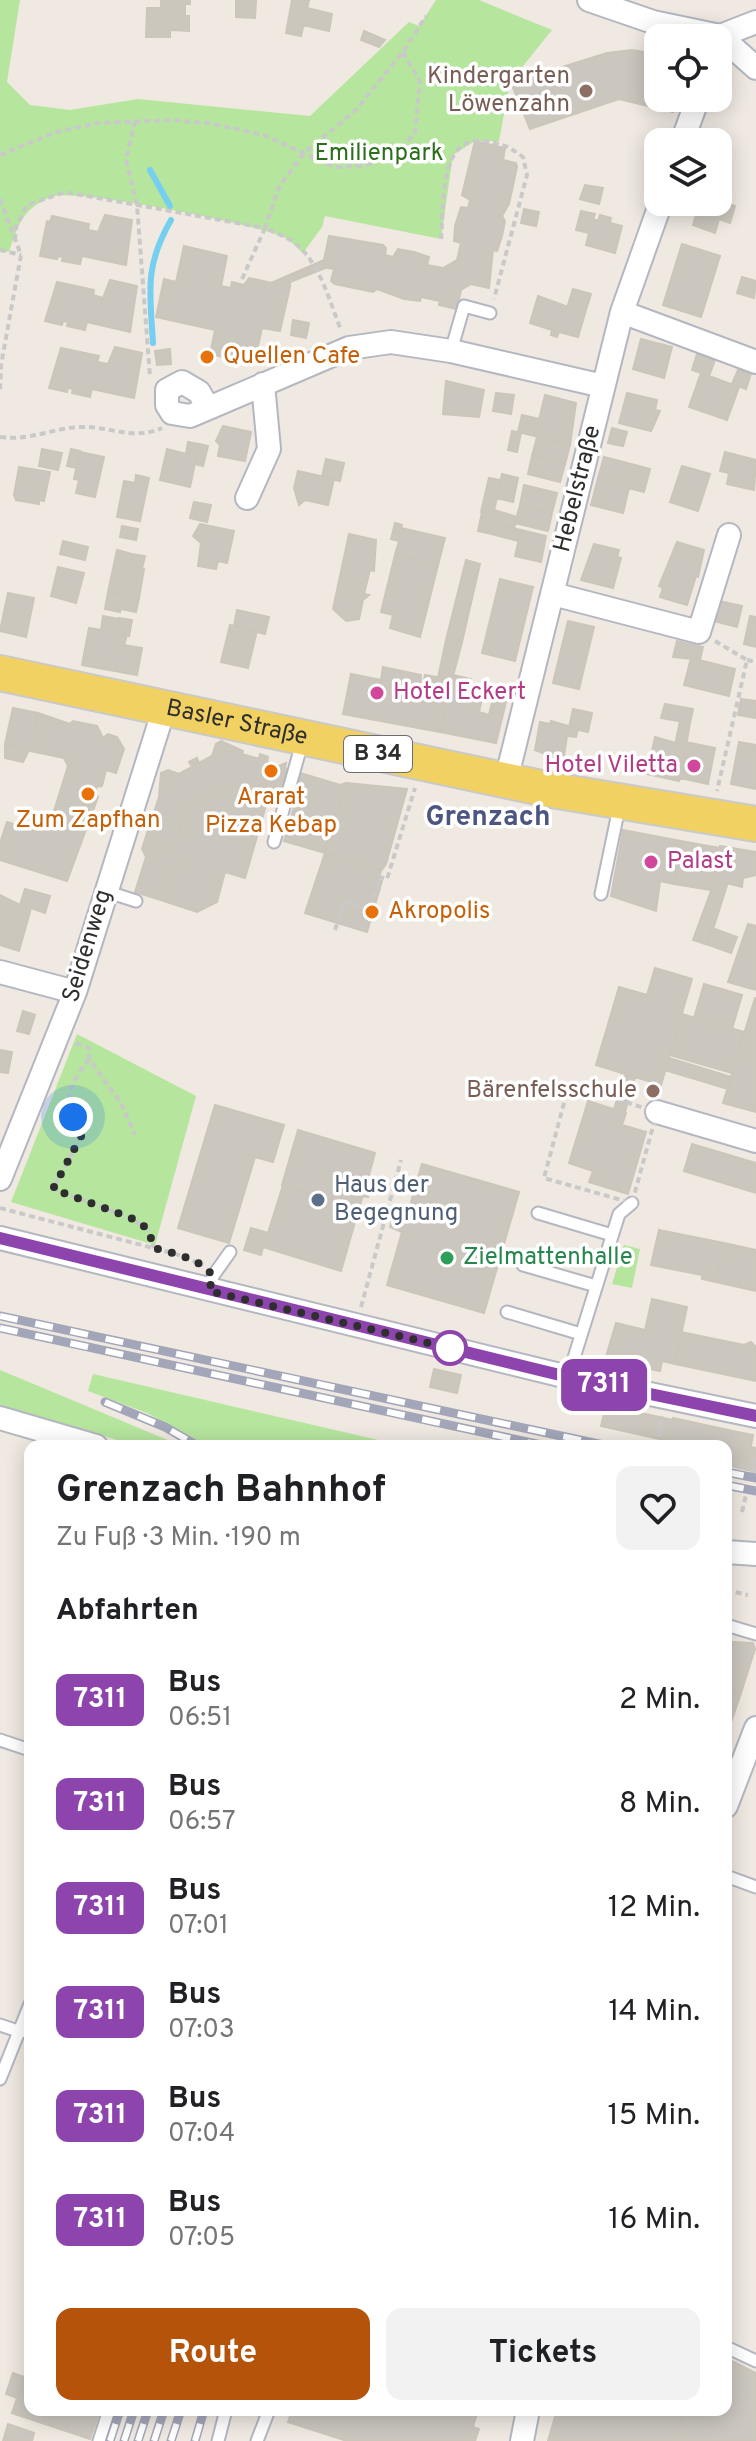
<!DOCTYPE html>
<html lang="de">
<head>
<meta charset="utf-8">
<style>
	:root { --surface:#fff; --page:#f2f2f2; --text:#202124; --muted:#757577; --accent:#b45309 }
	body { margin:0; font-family:Overpass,sans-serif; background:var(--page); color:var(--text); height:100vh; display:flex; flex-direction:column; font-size:30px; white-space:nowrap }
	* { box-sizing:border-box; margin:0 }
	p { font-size:26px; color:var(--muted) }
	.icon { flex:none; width:44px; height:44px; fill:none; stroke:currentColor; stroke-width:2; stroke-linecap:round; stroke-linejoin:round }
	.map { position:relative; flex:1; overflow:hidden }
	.side { position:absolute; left:24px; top:1440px; width:708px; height:976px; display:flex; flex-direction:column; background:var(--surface); border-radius:16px; box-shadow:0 4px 20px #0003 }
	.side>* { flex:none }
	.badge { padding:0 16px; border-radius:12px; font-size:28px; line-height:52px }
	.buttons { position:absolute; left:644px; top:24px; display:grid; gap:16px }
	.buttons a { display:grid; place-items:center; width:88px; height:88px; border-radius:16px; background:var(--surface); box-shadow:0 4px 20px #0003; font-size:40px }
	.you { position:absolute; width:40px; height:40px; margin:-20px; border:6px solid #fff; border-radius:50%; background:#1a73e8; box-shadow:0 0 0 12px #1a73e833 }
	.map>.badge { position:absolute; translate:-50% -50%; box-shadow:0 0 0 4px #fff }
	h2 { padding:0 32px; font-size:30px; line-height:72px }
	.round { display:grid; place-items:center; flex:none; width:84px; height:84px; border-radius:16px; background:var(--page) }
	.overview { display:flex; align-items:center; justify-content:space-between; height:136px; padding:0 32px }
	h1 { font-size:38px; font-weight:700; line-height:60px }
	.primary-button { display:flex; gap:16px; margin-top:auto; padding:16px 32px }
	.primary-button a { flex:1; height:92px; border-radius:16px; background:var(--accent); color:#fff; font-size:32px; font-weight:700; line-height:92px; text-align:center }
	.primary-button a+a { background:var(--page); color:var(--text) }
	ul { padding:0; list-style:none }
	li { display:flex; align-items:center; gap:24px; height:104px; padding:0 32px }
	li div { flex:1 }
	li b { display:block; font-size:30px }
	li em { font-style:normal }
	li .badge { min-width:88px; font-weight:700; text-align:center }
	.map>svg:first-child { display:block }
	.green { fill:#b6e59e }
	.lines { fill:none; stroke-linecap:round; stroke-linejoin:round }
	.stream { stroke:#75cff0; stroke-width:6 }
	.building { fill:#cbc7bf; stroke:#cbc5ba; stroke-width:2 }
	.service-casing { stroke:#b4b7c1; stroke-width:15 }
	.minor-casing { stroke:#b4b7c1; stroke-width:26 }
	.primary-casing { stroke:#c9c9c9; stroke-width:38 }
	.path { stroke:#c9c9c9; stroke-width:4; stroke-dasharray:6 4; stroke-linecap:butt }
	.service { stroke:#fff; stroke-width:11 }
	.minor { stroke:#fff; stroke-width:22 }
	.primary { stroke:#f2d163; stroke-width:34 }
	.rail-casing { stroke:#a3a6b8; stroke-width:9 }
	.rail { stroke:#fff; stroke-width:6; stroke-dasharray:18; stroke-linecap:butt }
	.line-casing { stroke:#fff; stroke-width:18 }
	.line { stroke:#8e44ad; stroke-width:12 }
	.walk { stroke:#2e2e2e; stroke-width:8; stroke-dasharray:0 14.4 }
	.education-dot { fill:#8d6e63; stroke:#fff; stroke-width:3 }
	.food-dot { fill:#e8710a; stroke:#fff; stroke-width:3 }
	.hotel-dot { fill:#d1479c; stroke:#fff; stroke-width:3 }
	.service-dot { fill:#5c6f8a; stroke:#fff; stroke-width:3 }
	.leisure-dot { fill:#2e9e5b; stroke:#fff; stroke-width:3 }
	.stop-dot { fill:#fff; stroke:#8e44ad; stroke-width:4 }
	.labels { text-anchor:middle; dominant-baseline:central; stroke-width:7; stroke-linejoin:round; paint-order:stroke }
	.shield { fill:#fff; stroke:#6d6d6d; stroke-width:2 }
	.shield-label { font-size:22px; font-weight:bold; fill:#2e2e2e }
	.education-label { font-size:24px; fill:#785e54; stroke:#fff; text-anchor:end }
	.park-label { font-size:24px; fill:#2c6e1b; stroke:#fff }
	.food-label { font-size:24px; fill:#c56008; stroke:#fff; text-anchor:start }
	.street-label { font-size:24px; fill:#2e2e2e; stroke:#fff }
	.hotel-label { font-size:24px; fill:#b23c85; stroke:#fff; text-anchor:start }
	.service-label { font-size:24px; fill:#4e5e75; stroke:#fff; text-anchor:start }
	.leisure-label { font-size:24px; fill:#27864d; stroke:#fff; text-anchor:start }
	.quarter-label { font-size:28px; font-weight:bold; fill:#4d5680; stroke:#fff }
</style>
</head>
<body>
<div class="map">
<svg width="756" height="2441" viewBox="0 0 756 2441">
	<rect width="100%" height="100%" fill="#efe9e1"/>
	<path class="green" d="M0,0H20L7,82L30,105L70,110L138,99L310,116L409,22L419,26L436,0H479L552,30L510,82L499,141H475L453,155L441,239L325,216L322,227L303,253C297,248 291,241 284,237C257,225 72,187 50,197C22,210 18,225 9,252L0,250Z
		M77,1034L196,1096L155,1245L11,1202Z
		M624,1245L640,1249L632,1288L612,1284Z
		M0,1370L182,1446H137L0,1405Z
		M93,1374L404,1446H208L147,1413L88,1391Z"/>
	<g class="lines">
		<path class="stream" d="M150,170L170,206
			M153,343C150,292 144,267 171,220"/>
	</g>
	<path class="building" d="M161,0H190V4H185V16H161Z
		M236,0H256L255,18L236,17Z
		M292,0H309L301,36L286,33Z
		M147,8H161V16H189V31L170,30V37H146Z
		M307,8L332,14L329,31L303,25Z
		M364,31L385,40L379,47L361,40Z
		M632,50L658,54V98H677L673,112L619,99L530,129L511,83L607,53Z
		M475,141L505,148L503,160L516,163L517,167L509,204L502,216L505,221L502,236L497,251L493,250L489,288L471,284L461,290L457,309L439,305L440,301L421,297L420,301L404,299L377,289L373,292L335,284L331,281L334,269L328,268L324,260L329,236L383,245L386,248L385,255L393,257L398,249L414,252L429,257L427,265L443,268L457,260L461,243L454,241L455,226L461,207L468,208L470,200L462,195Z
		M585,185L603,188L599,204L580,199Z
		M718,186L729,190L725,202L735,206L730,223L719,219L715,233L693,225L697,212L691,211L694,202H718Z
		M524,209L539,212L536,226L521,223Z
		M581,211L595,214L593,219L598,221L600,215L611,218L610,223L622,226L615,253L586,245L589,233L576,230Z
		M105,215L132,220L126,265L82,256L80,264L62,261L63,257L58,256L57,259L40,256L47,221L50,222L52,216L89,224L88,230L98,232Z
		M682,244L720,256L701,317L663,305Z
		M184,246L227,256L221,286L231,288L232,282L244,285L249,278L290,287L280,331L262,328L254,364L210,354L215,330L156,317L164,279L176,282Z
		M324,260L328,267L290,282V287L271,283Z
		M742,277L756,281L754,298L737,293Z
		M110,280L137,286L130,332L87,322L85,330L67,326L68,322L63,321L62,325L45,321L57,282L94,290L93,295L103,298Z
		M573,289L591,294L585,313L568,305Z
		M538,296L585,313L578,337L559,332L557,337L551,335L552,330L530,323Z
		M293,320L309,323L306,338L291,335Z
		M641,339L672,347L664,378L633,369Z
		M115,347L142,353L134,398L92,389L90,397L72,393L73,389L68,388L67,392L49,388L61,348L99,356L97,362L108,364Z
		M170,349L171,364L157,365L155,351Z
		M697,354L715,360L709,376L692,370Z
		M738,370L751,374L746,389L732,384Z
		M701,373L739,387L727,420L689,407Z
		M446,381L484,390L479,417L443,414Z
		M496,393L514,395L511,414L493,411Z
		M627,393L657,400L655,410L660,411L651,431L619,423Z
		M545,395L576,403L570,445L535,436Z
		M522,415L539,419L535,436L518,432Z
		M223,426L251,432L245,461L218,456L220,445L216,441Z
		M612,428L627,432L623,446L608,443Z
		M512,431L521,433L517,452L508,450Z
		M537,437L570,445L565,464L532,456Z
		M188,442L199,444L190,487L160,480L167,449L186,454Z
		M199,444L208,446L203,466L195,464Z
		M42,449L62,453L58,470L39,466Z
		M71,449L80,451L77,468L67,466Z
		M80,452L104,457L95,497L76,493L79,480L74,479Z
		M725,452L756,460L754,490L727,484L729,473L720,471Z
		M532,456L565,464L560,482L528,474Z
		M604,457L627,463L621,484L598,478Z
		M326,459L344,463L340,481L322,477Z
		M627,463L650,469L644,492L621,486Z
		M682,466L710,474L698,511L670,502Z
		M19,467L50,472L44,501L39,500V504L16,500L14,495Z
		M298,471L334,479L328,505L305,500L299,505L294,488Z
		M502,474L518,478L513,502L497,498Z
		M136,475L149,478L140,521L117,517L124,481L135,483Z
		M489,478L501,480L493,515L481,512Z
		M598,478L629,488L623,513L591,505Z
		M524,485L557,493L552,513L520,505Z
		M194,502L211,505L207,522L190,518Z
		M520,505L552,513L548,531L515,523Z
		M494,510L517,517L514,528L491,523Z
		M482,512L491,515L487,533L478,531Z
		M395,523L402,525L401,528L445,538L438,565L395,555L399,541L391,539Z
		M491,523L521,530L518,541L488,533Z
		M200,524L234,531L227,563L218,561L216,569L198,566L201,543L193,536Z
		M122,526L138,529L136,540L120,537Z
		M521,530L546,536L541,562L515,556Z
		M349,534L376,540L374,571L370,570L364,594L369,595L363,600L359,619L346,621L333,609Z
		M63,541L88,547L85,560L60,554Z
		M677,542L704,550L698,577L696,576L687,605L660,597L663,588L659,586Z
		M594,544L619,550L617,557L621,558L613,588L581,580Z
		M117,550L132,554L124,595L108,592Z
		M132,554L145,556L142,569L130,566Z
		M395,555L438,565L420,637L390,628L393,615L381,612Z
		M466,560L480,564L462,642L446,640Z
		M130,566L144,569L139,598L124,595Z
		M58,567L84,573L76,603L51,596Z
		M500,579L533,587L515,661L482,653Z
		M108,592L124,595L120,612L105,609Z
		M8,593L34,598L26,637L0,631Z
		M124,595L139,598L136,612L121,609Z
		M719,601L742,606L737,627L714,621Z
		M237,610L269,617L265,634L234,626Z
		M103,616L119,619L109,670L82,665L89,628L101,630Z
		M750,616L756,617V647L744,644Z
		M119,618L132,620L129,636L116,633Z
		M568,621L594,627L579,689L553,683Z
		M230,625L257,631L248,668L221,662Z
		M116,633L127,635L124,645L142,648L137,675L109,670Z
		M446,640L462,642L452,680L438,678Z
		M677,641L703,647L700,660L673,657Z
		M691,658L735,669L729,696L684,685Z
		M383,667L421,675L420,701L446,706L440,732L343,714L351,674L381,680Z
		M425,675L452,680L446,706L420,701Z
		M453,675L471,679L468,691L451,686Z
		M451,686L483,694L479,712L489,715L493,699L506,702L496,743L440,732Z
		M741,699L756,701V718L738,715Z
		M665,704L693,709L690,723L661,718Z
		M13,708L38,713L30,750L5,744Z
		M573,709L592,713L588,732L569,728Z
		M38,713L70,724L73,721L97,726L103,738L108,734L117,737L124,749L116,773L106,770L102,786L96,787L95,793L98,797L67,881L0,860V843L7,822L20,826L24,823L38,832L49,827L68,766L64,758L30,751Z
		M551,721L578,729L576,737L567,736L564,756L556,758L535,750L540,722L550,724Z
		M680,721L690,723L686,746L675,745Z
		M655,737L686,746L679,781L647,774Z
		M221,741L243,751L242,754L259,759L260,754L268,757L267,762L279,766L286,763L279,798L232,784L185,808L173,851L178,861L164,901L135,892L146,857L142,849L159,797L161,773L168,770L179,774L192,767L189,762L197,758L199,763L212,756L216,744Z
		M686,742L715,748L708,784L680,778Z
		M739,742L756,745V789L731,784Z
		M5,744L29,750L23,762L5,758Z
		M287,769L340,785L346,783L325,853L284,841L295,803L279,798Z
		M346,783L407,789L386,864L381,871L325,853Z
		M232,784L269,795L245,878L225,872L217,902L197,912L164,901L178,861L173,851L185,808Z
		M623,830L681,841L674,884L660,881L656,911L611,896Z
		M681,841L720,848L711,890L674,884Z
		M720,846L756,852V875L743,878L742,887L715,880Z
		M325,853L381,871L378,880L382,881L367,932L305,913Z
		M715,880L728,882L708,945L693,940Z
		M25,889L50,896L45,913L31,908L19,951L0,945V895L20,905Z
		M748,924L756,926V990L728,982Z
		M712,928L737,937L731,953L706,944Z
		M655,968L692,979L661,1085L596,1065L619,987L647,995Z
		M704,984L742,995L732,1029L694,1018Z
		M755,998H756V1112L723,1103Z
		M23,1011L35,1015L29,1034L17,1031Z
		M682,1014L744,1032L732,1073L670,1055Z
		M0,1050L12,1052L8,1073L0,1072Z
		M669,1058L731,1077L728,1089L665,1070Z
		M625,1074L635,1077L625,1112L614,1109Z
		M588,1101L626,1113L622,1125L646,1132L628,1194L589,1182L593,1171L569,1163Z
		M215,1105L284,1125L273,1162L255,1157L229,1243L178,1228Z
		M298,1130L375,1153L365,1190L370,1191L368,1197L363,1196L359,1208L282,1185Z
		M692,1144L756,1163V1193L684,1171Z
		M422,1164L519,1192L484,1313L387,1285L402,1232L390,1227L394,1213L407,1216Z
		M283,1185L359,1208L341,1271L263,1247L261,1255L244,1250L251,1228L268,1233Z
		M659,1230L724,1243L716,1282L702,1279V1275L651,1265Z
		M724,1243L756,1250V1291L716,1282Z
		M652,1299L687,1307L675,1364L662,1361L660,1371L605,1360L616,1323L645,1330Z
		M681,1332L744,1345L751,1342L756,1347V1381L675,1364Z
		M434,1369L461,1375L457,1393L430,1387Z
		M606,1406L650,1415L646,1436L601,1426Z
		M650,1415L673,1420L668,1441L646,1436Z
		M673,1418L733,1431L727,1456L726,1446L668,1443Z
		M733,1431L753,1435L748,1461L727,1457Z
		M751,1447L756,1448V1472L726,1465V1455L748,1461Z
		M732,1642L753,1643L755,1649L741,1693L726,1687V1664Z
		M726,1687L741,1693L726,1737Z
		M726,2358L756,2373V2441H676L685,2410H726Z
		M28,2366L30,2410H100L90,2439L12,2413Z
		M13,2373L24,2377L17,2398L6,2394Z
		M292,2410H478L473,2427L479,2429L475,2441H347L288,2422Z
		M557,2410H685L676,2441H548Z
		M8,2424L34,2433L32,2441H3Z"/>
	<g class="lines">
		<defs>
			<path id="service" d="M451,351L464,306L490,313
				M274,842L302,743
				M105,891L136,901
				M601,894L620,803
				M538,1213L612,1235
				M523,1265L596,1286
				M209,1290L213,1276L230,1252
				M507,1312L581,1334
				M568,1377L619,1214L632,1203
				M726,1625L756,1634
				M0,1740L30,1750
				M726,1876L756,1887
				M0,2025L21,2032
				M0,2079L30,2004
				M726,2347L756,2361
				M99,2441L109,2410
				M218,2441L226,2410
				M257,2441L269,2410"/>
			<path id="minor" d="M589,0L653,22L720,36L756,68
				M720,36L756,22
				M682,142L698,98
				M622,312L756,362
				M208,408L199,392L182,382L167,390V405L172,413L190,416L349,348L391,342L451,351L603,386
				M247,498L269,449L263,384
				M553,594L699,632L729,535
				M506,780L622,312L661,202
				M0,972L75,992
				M657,1112L756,1141
				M0,1179L75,992L164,709
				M0,1238L568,1377L756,1416
				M0,1418L96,1446
				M726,1552L756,1554
				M726,1806L756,1728
				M522,2441L528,2410"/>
			<g id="primary">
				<path id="s1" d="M0,673L546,789L756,824"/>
			</g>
		</defs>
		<use href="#service" class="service-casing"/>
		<use href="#minor" class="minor-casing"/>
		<use href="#primary" class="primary-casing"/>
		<path class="path" d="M135,121L126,160L137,205L150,377
			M0,155L56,132L98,123L170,120L208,123L264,135L334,167L362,166L394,156L415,133L420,82L403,52
			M0,199L21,255L1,365L0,390
			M441,239C444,209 438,135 483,141C500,143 509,146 523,157L527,175L494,299
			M15,240L16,227L27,205L65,192L265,228L279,187L303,154L355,111L403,52L426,16
			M0,250L21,255
			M242,279L265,228C274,232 285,236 293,242C319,259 330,303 341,330
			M0,437C32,441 51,428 81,427C110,426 133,441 162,428
			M715,641L747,660L717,791
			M747,660L756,662
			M335,930L345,901L370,910L380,877L387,879L415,788
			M76,1043L89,1048V1059L121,1103L135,1135
			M89,1059C72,1083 55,1106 87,1125L53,1189L131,1218L148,1229L154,1248
			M569,1084L657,1112L632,1203L544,1178Z
			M0,1208L176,1254L203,1265
			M361,1307L401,1160
			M656,1446L662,1416
			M753,1474L756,1460
			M742,1512L746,1495
			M726,1590L748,1595"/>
		<use href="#service" class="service"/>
		<use href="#minor" class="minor"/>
		<use href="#primary" class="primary"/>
		<defs>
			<path id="rail" d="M0,1316L608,1446
				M0,1328L546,1446
				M105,1402L165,1427L198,1446
				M726,1472L756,1478
				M726,1485L756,1491
				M110,2441L120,2410
				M124,2441L134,2410
				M138,2441L148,2410
				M154,2441L164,2410
				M171,2441L181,2410
				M195,2441L204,2410"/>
		</defs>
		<use href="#rail" class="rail-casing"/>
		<use href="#rail" class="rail"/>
	</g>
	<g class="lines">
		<defs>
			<path id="line" d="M0,1238L568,1377L756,1416"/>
		</defs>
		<use href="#line" class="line-casing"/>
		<use href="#line" class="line"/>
		<path class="walk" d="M73,1117L87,1125L53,1189L131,1218L148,1229L154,1248C176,1254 199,1258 213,1276L209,1291L450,1348"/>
	</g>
	<g class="education-dot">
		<circle cx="586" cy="91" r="8"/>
		<circle cx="653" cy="1091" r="8"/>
	</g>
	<g class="food-dot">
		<circle cx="207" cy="357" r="8"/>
		<circle cx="271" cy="771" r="8"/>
		<circle cx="88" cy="794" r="8"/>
		<circle cx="372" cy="912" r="8"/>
	</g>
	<g class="hotel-dot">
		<circle cx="377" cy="693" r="8"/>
		<circle cx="694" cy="766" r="8"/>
		<circle cx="651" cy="862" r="8"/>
	</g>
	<circle class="service-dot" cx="318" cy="1200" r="8"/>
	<circle class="leisure-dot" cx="447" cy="1258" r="8"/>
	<circle class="stop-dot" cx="450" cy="1348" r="16"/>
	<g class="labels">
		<rect class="shield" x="344" y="736" width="68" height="36" rx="6"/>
		<g class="shield-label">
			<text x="378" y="754">B 34</text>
		</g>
		<g class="education-label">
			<text x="570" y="77">Kindergarten<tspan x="570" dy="28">Löwenzahn</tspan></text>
			<text x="637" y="1091">Bärenfelsschule</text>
		</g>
		<g class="park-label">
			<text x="379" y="154">Emilienpark</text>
		</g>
		<g class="food-label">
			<text x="223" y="357">Quellen Cafe</text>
			<text x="271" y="798" text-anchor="middle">Ararat<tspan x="271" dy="28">Pizza Kebap</tspan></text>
			<text x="88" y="821" text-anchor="middle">Zum Zapfhan</text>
			<text x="388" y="912">Akropolis</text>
		</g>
		<g class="street-label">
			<text transform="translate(578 489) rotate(-76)">Hebelstraße</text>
			<text stroke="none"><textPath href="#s1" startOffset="242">Basler Straße</textPath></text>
			<text transform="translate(88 946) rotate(-73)">Seidenweg</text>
		</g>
		<g class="hotel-label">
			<text x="393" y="693">Hotel Eckert</text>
			<text x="678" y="766" text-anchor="end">Hotel Viletta</text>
			<text x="667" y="862">Palast</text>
		</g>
		<g class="service-label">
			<text x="334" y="1186">Haus der<tspan x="334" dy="28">Begegnung</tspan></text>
		</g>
		<g class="leisure-label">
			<text x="463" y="1258">Zielmattenhalle</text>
		</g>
		<g class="quarter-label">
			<text x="488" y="818">Grenzach</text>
		</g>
	</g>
</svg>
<div class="buttons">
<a><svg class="icon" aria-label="locate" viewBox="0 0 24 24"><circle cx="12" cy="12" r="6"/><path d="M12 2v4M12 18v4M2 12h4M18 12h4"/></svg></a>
<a><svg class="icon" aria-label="layers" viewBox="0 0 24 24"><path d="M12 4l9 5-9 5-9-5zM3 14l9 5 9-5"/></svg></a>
</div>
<div class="you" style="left:73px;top:1117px"></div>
<b class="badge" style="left:604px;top:1385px;background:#8e44ad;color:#fff">7311</b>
<section class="side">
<div class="overview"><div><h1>Grenzach Bahnhof</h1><p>Zu Fuß · 3 Min. · 190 m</p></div><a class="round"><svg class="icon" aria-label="heart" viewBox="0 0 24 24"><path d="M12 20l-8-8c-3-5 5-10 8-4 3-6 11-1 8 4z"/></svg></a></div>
<h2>Abfahrten</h2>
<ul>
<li><span class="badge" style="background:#8e44ad;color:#fff">7311</span><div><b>Bus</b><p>06:51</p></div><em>2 Min.</em></li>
<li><span class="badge" style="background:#8e44ad;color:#fff">7311</span><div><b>Bus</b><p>06:57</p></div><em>8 Min.</em></li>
<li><span class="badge" style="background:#8e44ad;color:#fff">7311</span><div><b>Bus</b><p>07:01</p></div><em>12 Min.</em></li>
<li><span class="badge" style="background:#8e44ad;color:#fff">7311</span><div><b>Bus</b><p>07:03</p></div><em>14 Min.</em></li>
<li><span class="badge" style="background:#8e44ad;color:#fff">7311</span><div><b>Bus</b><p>07:04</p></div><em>15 Min.</em></li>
<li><span class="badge" style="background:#8e44ad;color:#fff">7311</span><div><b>Bus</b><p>07:05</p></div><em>16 Min.</em></li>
</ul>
<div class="primary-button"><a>Route</a><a>Tickets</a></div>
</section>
</div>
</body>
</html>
